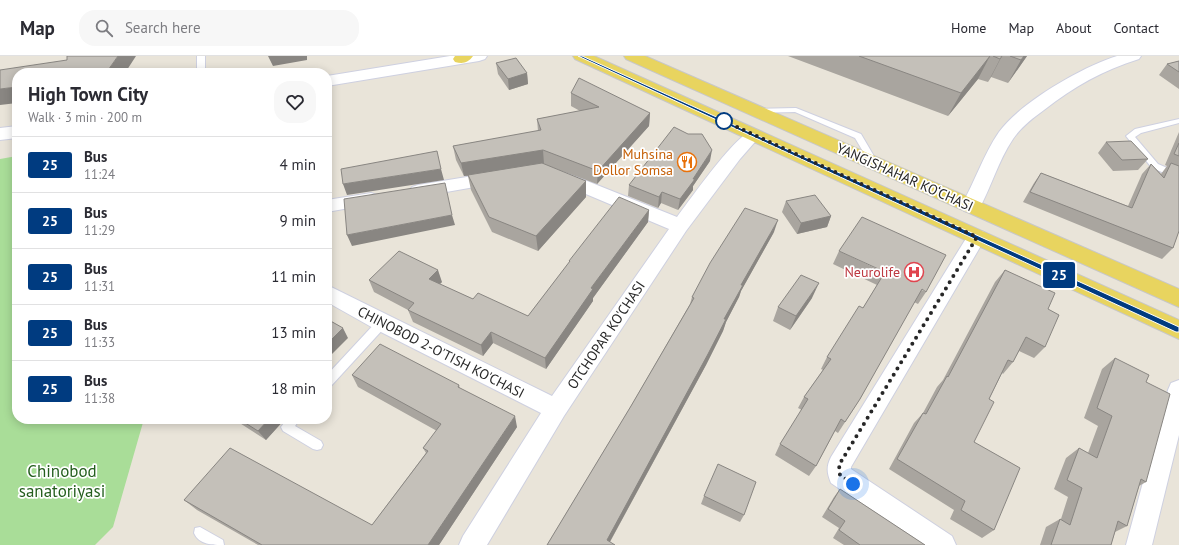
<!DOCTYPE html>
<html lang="en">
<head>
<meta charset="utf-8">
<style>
	:root { --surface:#fff; --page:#f7f7f7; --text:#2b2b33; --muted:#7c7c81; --line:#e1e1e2 }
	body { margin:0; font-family:"PT Sans",sans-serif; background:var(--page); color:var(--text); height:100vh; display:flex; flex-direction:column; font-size:15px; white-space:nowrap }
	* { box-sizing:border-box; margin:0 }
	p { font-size:13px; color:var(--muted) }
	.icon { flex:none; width:22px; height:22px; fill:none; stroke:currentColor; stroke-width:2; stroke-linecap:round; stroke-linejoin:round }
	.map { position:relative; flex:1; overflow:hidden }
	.panel { position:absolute; left:12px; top:12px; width:320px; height:356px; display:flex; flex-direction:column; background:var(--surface); border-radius:16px; box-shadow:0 2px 10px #0003 }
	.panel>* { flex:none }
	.badge { padding:0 8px; border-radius:3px; font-size:14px; line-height:26px }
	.you { position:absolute; width:20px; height:20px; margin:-10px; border:3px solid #fff; border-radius:50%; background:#1a73e8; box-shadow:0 0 0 6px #1a73e833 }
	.map>.badge { position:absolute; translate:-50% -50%; box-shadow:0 0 0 2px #fff }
	.round { display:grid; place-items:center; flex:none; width:42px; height:42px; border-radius:16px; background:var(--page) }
	.overview { display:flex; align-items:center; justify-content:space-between; height:68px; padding:0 16px }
	h1 { font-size:19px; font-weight:600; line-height:30px }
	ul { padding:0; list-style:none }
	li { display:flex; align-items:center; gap:12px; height:56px; padding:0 16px; border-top:1px solid var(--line) }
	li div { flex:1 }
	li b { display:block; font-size:15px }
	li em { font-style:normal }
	li .badge { min-width:44px; font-weight:700; text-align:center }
	header { display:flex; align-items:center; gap:24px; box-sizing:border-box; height:56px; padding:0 20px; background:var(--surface); border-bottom:1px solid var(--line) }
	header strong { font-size:19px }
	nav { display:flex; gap:22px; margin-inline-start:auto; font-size:14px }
	.search { width:280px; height:36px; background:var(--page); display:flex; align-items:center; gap:10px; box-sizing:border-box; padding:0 14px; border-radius:16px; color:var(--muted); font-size:15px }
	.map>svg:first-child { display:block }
	.green { fill:#a9dd98 }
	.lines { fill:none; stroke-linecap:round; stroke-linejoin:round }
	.service-casing { stroke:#ced0e0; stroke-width:2 }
	.minor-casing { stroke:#ced0e0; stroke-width:2 }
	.tertiary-casing { stroke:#ced0e0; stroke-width:2 }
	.secondary-casing { stroke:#ced0e0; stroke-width:2 }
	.primary-casing { stroke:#c7c7c7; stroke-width:2 }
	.service { fill:#fff; fill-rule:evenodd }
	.minor { fill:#fff; fill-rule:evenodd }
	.tertiary { fill:#fff; fill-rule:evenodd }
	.secondary { fill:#fff; fill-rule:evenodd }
	.primary { fill:#e8d45f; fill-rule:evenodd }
	.wall { fill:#a9a59f }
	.shaded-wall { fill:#898682 }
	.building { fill:#c4c0b9; stroke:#898682 }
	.line { fill:#003b80; stroke:#fff }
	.walk { stroke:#272727; stroke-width:4; stroke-dasharray:0 7.2 }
	.stop-dot { fill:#fff; stroke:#003b80; stroke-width:2 }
	.labels { text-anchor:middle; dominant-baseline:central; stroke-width:3.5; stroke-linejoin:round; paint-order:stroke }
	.food-label { font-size:14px; fill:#c56008; stroke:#fff; text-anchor:end }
	.street-label { font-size:14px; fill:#272727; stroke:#fff }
	.health-label { font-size:14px; fill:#be3a42; stroke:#fff; text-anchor:end }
	.near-park-label { font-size:17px; fill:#245e1d; stroke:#fff }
</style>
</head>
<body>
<header>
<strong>Map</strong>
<div class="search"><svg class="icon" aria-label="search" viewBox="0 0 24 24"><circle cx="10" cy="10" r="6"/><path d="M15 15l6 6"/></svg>Search here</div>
<nav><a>Home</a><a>Map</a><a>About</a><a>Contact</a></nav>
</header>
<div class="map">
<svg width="1179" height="489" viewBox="0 0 1179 489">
	<rect width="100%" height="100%" fill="#e9e4d9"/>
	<path class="green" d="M17,100V363H144L113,471L95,489H0V103Z"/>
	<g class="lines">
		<defs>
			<path id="service" d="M197,0H205V17H197Z
				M796,52L861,78L878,107L877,109H871L855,82L795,56L757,57L753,55L757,53Z
				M1179,63V67L1141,77L1135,81L1158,108L1179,117V123L1152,112L1126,80L1135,73Z
				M382,263L386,264L387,267L386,270L331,330L327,332V319L378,264Z
				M287,363H300L295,370L321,385L323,389L321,393L317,394L313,393L283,375L281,371Z
				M200,471L223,484L224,489C213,489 199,489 194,477L195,472Z"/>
			<path id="minor" d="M753,74L759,75L761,79L740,103L686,175L564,360L487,489H459L463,480L541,357L375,273L327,246V229L552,340L669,173L555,125L552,121L555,117L561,115L567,117L677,161C690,144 735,79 753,74Z
				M497,116L503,118L506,122L503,126L418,141L412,139L409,135L412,131L418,129Z
				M371,137L377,139L380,143L377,147L327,156V144Z
				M977,174L984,176L986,181L851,411V413L952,480L956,489H921L831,427C827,417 826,411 831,401L970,176Z
				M1179,324V379L1152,489H1126L1168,334L1171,327Z"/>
			<path id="tertiary" d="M1117,0H1141L1139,3C1103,14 1073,31 1044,54C1033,62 1021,71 1013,83C998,105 991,132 978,155L971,157L964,155L961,150C975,126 983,99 999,76C1021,46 1082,11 1117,0Z"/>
			<path id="secondary" d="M450,0H487L485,3L479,5L327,30V20Z
				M17,70V82L0,84V72Z"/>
			<path id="primary" d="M455,0H473C468,7 463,8 455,6L453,3Z
				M573,0H594L1179,264V283L575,3Z
				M624,0H645L1179,233V251L626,3Z"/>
		</defs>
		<use href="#service" class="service-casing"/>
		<use href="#minor" class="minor-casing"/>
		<use href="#tertiary" class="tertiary-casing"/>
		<use href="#secondary" class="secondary-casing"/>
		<use href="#primary" class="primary-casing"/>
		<use href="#service" class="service"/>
		<use href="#minor" class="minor"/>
		<use href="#tertiary" class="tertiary"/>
		<use href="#secondary" class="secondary"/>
		<use href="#primary" class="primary"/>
	</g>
	<path class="wall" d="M788,0H1027L1008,27L991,21L988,26L978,23L948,60Z
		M1179,5V33L1159,19L1167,8Z
		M496,7L527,17L528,28L509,34L498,18Z
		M571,37L650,57L649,70L597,128L543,108L586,125V141L538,195L492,176L471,134L468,120H464L456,104L453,90L538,75L537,63L580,55L571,50Z
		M1179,76V175L1173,192L1162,203L1023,146L1034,127L1041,117L1128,150L1142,118L1151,108L1161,118L1167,110L1165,109Z
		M1106,86L1148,103L1138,114L1113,115L1098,97Z
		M710,105L693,130V134L678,154L661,147L658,152L628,140L629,129Z
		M786,145L831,160L827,171L797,178L782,156Z
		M649,154L648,166L593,242V245L546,313L493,287L483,300L413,266L408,254L374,236L369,224L442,226L439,228L473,243L528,260L569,207V205Z
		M774,176L741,235L739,241L726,266L723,275L706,309L610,486L547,489L631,350L690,248L692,241Z
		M839,195L926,236L918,248L914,246L860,343L838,377L835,375L816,410L809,420L775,399L780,388L802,354L798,352L804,341L823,314L821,313L827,301L863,252L877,229L833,208Z
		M1005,214L1048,253L1045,291L1034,302L1019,295L1013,306L1003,318L1002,317L989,343L974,386L994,474L982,482L950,463L954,454L889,413L914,367L923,357L937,331L943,324L995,226Z
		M812,242L790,274L773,265L778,251Z
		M1115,302L1146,326V426L1139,430L1127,470L1115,476L1111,489H1040L1046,471L1060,463H1061L1068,441L1054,433L1066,402L1079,392L1088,397L1098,370L1084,362L1102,313Z
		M352,319L459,329L460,333L517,371L439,489H258L197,454L184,444L372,469L426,397L423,392L437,375L358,331Z
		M233,363H285L266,384L235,364Z
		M840,433L925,489H844L833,482L839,472L822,461L834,441Z
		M704,440L744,459L740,466L701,448Z"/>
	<path class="shaded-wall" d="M118,0H136L125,17H106Z
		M268,0H307V4L273,10Z
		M990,0L978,23L948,60L961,37Z
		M1002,0L991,21L988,26L1000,3Z
		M1024,0H1027L1008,27L1021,4Z
		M527,17L528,28L509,34L508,23Z
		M17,31V47L0,49V33Z
		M650,57L649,70L597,128L598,115Z
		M543,94L544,108L464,120L461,107Z
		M712,94L710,105L693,130V134L678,154L680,143L693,123Z
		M441,113L444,124L347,139L343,128Z
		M586,125V141L538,195L536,180Z
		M662,136L661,147L658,152L659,141Z
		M649,154L648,166L593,242V245L546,313L545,302L591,232Z
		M452,159L455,169L352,190L347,179Z
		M831,160L827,171L797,178L801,167Z
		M778,164L774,176L741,235L739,241L726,266L723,275L706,309L608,489L607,484L724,263L741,229Z
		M438,214L442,226L433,235L429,223Z
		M819,227L812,242L790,274L796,260Z
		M343,272L348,282L327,303V288Z
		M491,276L493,287L483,300L481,289Z
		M515,360L517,371L439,489H428Z
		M269,363H285L266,384L258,375Z"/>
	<path class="building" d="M67,0H118L106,17H17V31L0,33V14L67,4Z
		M859,0H990L961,37Z
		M993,0H1002L1000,3Z
		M1010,0H1024L1021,4Z
		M516,2L527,17L508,23L496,7Z
		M1179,5V16L1167,8Z
		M579,22L650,57L598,115L543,94L461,107L453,90L541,74L537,63L599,51L571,37Z
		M674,71L688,78H702L712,94L693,123H695L680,143L662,136L659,141L629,129Z
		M1131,85L1148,103L1122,104L1106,86Z
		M1179,87V100L1174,98Z
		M437,95L441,113L343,128L341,113Z
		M542,107L586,125L536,180L489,161L468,119Z
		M1171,107L1179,110V175L1173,192L1030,136L1041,117L1132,152L1151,108L1164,122Z
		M445,127L452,159L347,179L344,143Z
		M815,139L831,160L801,167L786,145Z
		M619,141L649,154L591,232L593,233L545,302L491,276L481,289L408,254L414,247L369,224L399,195L438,214L429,223L473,243L478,237L528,260L570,205H569Z
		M745,152L778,164L741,229H743L724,263H726L708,298L607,484L615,489H547L631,350L694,242L692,241L710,207Z
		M862,161L946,199L926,236L922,233L860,343L845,366L841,363L816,410L780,388L808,343L804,341L831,303L827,301L859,250L863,252L885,216L839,195Z
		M1005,214L1055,237L1048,253L1059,259L1045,291L1026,281L1013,306L1008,304L989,343L994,346L974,386L1020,412L994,474L961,454L965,445L897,403L923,357L926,358L947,320L948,321Z
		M801,219L819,227L796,260L778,251Z
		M327,263L343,272L327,288Z
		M380,288L459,329L458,331L515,360L428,489H262L184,444L230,392L372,469L428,395L423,392L441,368L352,319Z
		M1115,302L1149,319L1146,326L1170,338L1146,426L1141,423L1127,470L1118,465L1111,489H1051L1060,463L1070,469L1082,432L1067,424L1079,392L1097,402L1112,360L1097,352Z
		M239,363H269L258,375Z
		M718,408L756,426L744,459L704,440Z
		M840,433L925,489H860L839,474L845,465L828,453Z"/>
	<path class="line" d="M578,0H582L1179,271V276H1176Z"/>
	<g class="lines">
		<path class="walk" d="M724,65L977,181L839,409L840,419L853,428"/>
	</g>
	<defs>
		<symbol id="restaurant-ring" viewBox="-11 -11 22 22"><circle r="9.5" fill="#fff" stroke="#e8710a" stroke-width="1.5"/><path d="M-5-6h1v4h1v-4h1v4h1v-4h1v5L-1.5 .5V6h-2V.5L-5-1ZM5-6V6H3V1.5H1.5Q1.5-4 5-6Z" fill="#e8710a"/></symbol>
		<symbol id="hospital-ring" viewBox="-11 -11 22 22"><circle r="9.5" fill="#fff" stroke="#e0444e" stroke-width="1.5"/><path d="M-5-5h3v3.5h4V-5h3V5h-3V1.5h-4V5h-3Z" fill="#e0444e"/></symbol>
	</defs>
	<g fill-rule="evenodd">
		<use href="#restaurant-ring" x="676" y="95" width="22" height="22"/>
		<use href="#hospital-ring" x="903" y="205" width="22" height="22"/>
	</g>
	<circle class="stop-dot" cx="724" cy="65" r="8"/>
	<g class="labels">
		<g class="food-label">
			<text x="673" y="98">Muhsina<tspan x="673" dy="16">Dollor Somsa</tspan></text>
		</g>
		<g class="street-label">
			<text transform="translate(905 121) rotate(24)">YANGISHAHAR KO‘CHASI</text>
			<text transform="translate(606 279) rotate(-56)">OTCHOPAR KO'CHASI</text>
			<text transform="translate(441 296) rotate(27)">CHINOBOD 2-O'TISH KO'CHASI</text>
		</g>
		<g class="health-label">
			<text x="900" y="216">Neurolife</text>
		</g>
		<g class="near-park-label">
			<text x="62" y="415">Chinobod<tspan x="62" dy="20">sanatoriyasi</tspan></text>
		</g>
	</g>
</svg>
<div class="you" style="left:853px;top:428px"></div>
<b class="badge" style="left:1059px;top:219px;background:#003b80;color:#fff">25</b>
<section class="panel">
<div class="overview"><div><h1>High Town City</h1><p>Walk · 3 min · 200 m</p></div><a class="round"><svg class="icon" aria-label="heart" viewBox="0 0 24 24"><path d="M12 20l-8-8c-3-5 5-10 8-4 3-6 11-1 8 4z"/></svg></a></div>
<ul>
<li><span class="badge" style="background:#003b80;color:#fff">25</span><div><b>Bus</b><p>11:24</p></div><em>4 min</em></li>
<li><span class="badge" style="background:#003b80;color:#fff">25</span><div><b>Bus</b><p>11:29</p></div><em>9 min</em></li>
<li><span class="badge" style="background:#003b80;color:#fff">25</span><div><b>Bus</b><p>11:31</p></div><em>11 min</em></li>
<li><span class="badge" style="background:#003b80;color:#fff">25</span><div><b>Bus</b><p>11:33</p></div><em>13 min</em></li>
<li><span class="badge" style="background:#003b80;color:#fff">25</span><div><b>Bus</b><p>11:38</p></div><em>18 min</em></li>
</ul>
</section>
</div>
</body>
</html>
